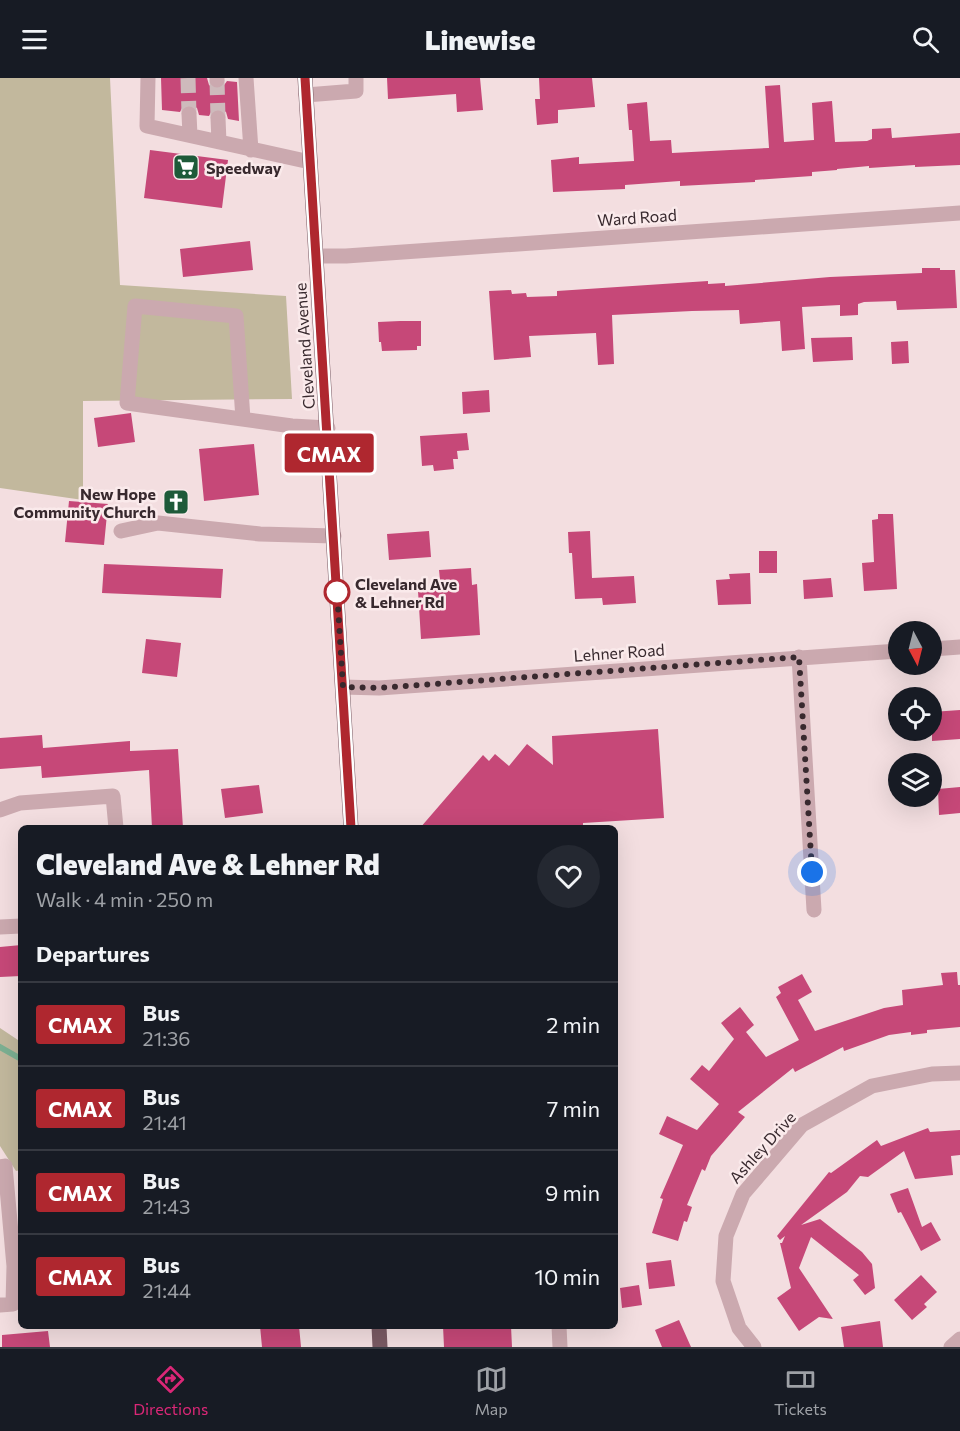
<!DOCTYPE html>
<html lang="en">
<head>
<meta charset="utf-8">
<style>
	:root { --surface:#171b24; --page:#242831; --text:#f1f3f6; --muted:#9ea1a6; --line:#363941; --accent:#db2777 }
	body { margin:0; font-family:Commissioner,sans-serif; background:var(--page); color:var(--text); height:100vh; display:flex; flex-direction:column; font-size:22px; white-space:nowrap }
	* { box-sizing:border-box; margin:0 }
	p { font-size:20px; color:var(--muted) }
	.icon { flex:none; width:33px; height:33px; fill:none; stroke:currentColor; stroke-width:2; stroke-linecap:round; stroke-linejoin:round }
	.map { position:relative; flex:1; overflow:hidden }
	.sheet { position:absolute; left:18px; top:747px; width:600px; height:504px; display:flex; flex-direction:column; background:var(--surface); border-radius:9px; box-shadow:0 6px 24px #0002 }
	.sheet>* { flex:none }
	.badge { padding:0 12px; border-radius:4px; font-size:21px; line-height:39px }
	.needle { width:39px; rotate:173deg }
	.buttons { position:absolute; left:888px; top:543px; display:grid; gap:12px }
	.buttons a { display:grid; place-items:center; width:54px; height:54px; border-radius:50%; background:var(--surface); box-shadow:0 6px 24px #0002; font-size:30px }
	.you { position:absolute; width:30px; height:30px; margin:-15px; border:4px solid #fff; border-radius:50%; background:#1a73e8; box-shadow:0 0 0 9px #1a73e833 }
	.map>.badge { position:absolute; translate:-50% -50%; box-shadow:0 0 0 3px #fff }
	h2 { padding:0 18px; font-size:22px; line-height:54px }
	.round { display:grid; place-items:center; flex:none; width:63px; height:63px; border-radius:32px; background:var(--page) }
	.overview { display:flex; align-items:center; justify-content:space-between; height:102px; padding:0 18px }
	h1 { font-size:28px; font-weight:800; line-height:45px }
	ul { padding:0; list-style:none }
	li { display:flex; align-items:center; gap:18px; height:84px; padding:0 18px; border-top:2px solid var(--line) }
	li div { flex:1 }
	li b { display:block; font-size:22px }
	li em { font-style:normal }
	li .badge { min-width:66px; font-weight:700; text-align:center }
	header { display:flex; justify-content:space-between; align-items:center; height:78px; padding:0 18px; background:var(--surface); font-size:27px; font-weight:800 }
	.dock { display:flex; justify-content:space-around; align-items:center; height:84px; border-top:2px solid var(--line); background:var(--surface); font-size:16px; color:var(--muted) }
	.dock a { display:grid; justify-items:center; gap:3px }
	.dock .selected { color:var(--accent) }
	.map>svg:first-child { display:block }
	.green { fill:#c2b89d }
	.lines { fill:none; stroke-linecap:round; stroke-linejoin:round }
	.stream { stroke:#7cb092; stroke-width:6 }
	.building { fill:#c64878 }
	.minor-tunnel { stroke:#cebabc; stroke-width:15; stroke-dasharray:15 8; stroke-linecap:butt }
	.minor { stroke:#cba9af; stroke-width:15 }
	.major { stroke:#7a5a63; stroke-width:15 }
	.line-casing { stroke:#fff; stroke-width:14 }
	.line { stroke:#af272f; stroke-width:9 }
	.walk { stroke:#38292e; stroke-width:6; stroke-dasharray:0 10.8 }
	.stop-dot { fill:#fff; stroke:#af272f; stroke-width:3 }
	.labels { text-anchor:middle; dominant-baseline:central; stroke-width:5; stroke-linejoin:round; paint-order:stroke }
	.poi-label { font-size:16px; font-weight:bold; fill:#38292e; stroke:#faeaeb; text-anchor:start }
	.street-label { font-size:16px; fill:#38292e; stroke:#faeaeb }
	.stop-label { font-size:16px; font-weight:bold; fill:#38292e; stroke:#faeaeb; text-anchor:start }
</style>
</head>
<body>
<header><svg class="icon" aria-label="menu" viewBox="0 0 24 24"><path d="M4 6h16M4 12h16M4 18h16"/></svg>Linewise<svg class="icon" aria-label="search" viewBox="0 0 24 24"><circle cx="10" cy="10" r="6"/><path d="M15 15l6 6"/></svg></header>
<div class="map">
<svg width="960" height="1269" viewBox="0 0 960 1269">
	<rect width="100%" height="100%" fill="#f3dee0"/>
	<path class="green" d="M0,0H110L120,207L286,218L292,321L83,323V422L0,410Z
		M0,950L21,964V1092L16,1093L0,1068Z"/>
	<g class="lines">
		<path class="stream" d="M0,969L21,981"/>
	</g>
	<path class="building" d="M161,0H207L209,7L216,12L222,10L227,3L237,4L239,43L228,41L226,34L218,30L212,32L209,38L199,37L197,30L189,26L183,28L180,34L162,32Z
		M387,0H480L483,32L457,34L456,16L388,21Z
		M539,0H592L595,29L558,32V45L537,47L535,21H540Z
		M780,7L784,64L814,62L812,25L832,23L835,64L867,63L872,61V51L891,50L892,60L960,55V87L915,89V87L869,90V88L837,91V92L812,94V98L755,102V104L680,108V103L625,107V111L553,114L551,82L579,79V86L634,83L632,52H629L627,26L647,24L650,63L671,62L672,75L769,70L765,8Z
		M150,72L228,82L222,130L144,120Z
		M250,163L253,192L183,199L180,171Z
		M922,190H940V192H955L957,230L897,232L896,223L864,224L858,226V237L840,238V227L802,229L805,271L782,273L780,243L740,246L739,232L692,233L612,237L614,286L598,287L596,255L529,258L531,279L494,282L489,213L511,212L512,216L526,215L527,219L557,218V213L708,203V206L725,205V208L830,199L922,195Z
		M400,243H421V268H417V272L382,273L381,264H379L378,244Z
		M852,259L853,282L813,284L811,260Z
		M908,263L909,285L892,286L891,264Z
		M489,312L490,334L463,336L462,314Z
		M131,335L135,364L98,369L94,340Z
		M467,355L469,372L457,373L458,381H453L454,391L434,393L433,387L422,388L420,358Z
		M254,366L259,417L204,423L199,371Z
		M69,423L108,426L104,467L65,464Z
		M878,436H893L897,511L864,513L862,485L874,484L872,442L878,441Z
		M429,453L431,479L389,482L387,456Z
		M590,453L592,500L634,498L636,525L603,527L602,520L575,521L572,475H569L568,454Z
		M759,473H777V495H759Z
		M104,486L223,491L221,520L102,515Z
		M471,490L472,507L477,506L480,557L421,561L418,513L441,512L439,492Z
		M750,495L751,526L718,527L716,502L730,501L729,496Z
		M831,500L833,519L804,521L803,502Z
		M146,561L181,565L177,599L142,595Z
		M960,632V661L932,663V634Z
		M658,651L664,740L583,745V749L567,750H420L483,677L489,683L495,676L509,688L527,666L553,687L552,658Z
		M42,657L43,670L130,663V673L178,671L183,750H152L149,692L42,700L41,688L0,691V660Z
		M259,707L263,735L225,740L221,711Z
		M960,709V735L939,737L938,711Z
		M21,867V898L0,899V869Z
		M957,894L958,907H960V949L927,952V955L911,957V954L889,957L844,973L843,969L795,994L793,990L738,1034L745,1039L711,1078L705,1093L702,1091L687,1127L692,1129L687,1144L684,1143L678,1163L652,1155L663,1121L660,1120L683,1067L659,1056L667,1038L697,1052L719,1026L690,1001L702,987L709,993L734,961L721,945L740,929L754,947L746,954L766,979L799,962L776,919L781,915L778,909L802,896L812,914L798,922L815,953L884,930L903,927L902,912L943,907L941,895Z
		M928,1050L930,1054L960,1052V1077L951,1078L953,1097L915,1101L904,1073L868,1099L860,1098L847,1114L801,1147L820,1141L862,1174L872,1186L875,1210L865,1217L853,1202L859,1197L811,1159L799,1190L833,1241L819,1239L799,1253L777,1220L791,1210L780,1165H782L785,1158L780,1162L777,1158L829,1094L831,1095L877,1062L881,1068Z
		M908,1110L922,1149L931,1144L941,1162L921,1173L901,1134L898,1135L890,1116Z
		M671,1182L675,1208L649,1211L646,1185Z
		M921,1197L937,1214L924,1226L927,1229L912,1242L894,1222Z
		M639,1207L642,1227L622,1230L620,1210Z
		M679,1242L691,1269H662L655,1252Z
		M880,1243L883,1269H844L841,1249Z
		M260,1248H299L301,1269H262Z
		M443,1248H511L512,1269H444Z
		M48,1253L50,1269H2V1257Z"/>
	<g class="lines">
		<path class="minor-tunnel" d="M188,0L189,36
			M217,2L218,40"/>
		<path class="minor" d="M148,0L147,48L310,84
			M217,0V2
			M246,0L251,72
			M306,17L356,13V0
			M189,36L190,57
			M218,40L219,64
			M317,178H346L960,135
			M243,341L236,238L135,228L127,325L292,348L328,350
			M121,453L158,445L260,456L334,458
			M932,571L960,569
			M799,579L814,832
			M343,609L379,610L898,573
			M0,732L20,725L113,718L116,750
			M0,849L21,848
			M0,1089L5,1088L14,1188L13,1226L0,1227
			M559,1248L560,1269
			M754,1269L739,1250L723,1203L726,1158L743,1116L802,1047L872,1008L932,996L960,995
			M951,1269L960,1261"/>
		<path class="major" d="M305,0L351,750
			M379,1248L380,1269"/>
	</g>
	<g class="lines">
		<defs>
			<path id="line" d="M305,0L351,750"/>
		</defs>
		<use href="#line" class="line-casing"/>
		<use href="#line" class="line"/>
		<path class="walk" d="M337,514V512L343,609L379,610L799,579L812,794"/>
	</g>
	<defs>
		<symbol id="supermarket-square" viewBox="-11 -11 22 22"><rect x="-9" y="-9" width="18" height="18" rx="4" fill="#1e5a39" stroke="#faeaeb"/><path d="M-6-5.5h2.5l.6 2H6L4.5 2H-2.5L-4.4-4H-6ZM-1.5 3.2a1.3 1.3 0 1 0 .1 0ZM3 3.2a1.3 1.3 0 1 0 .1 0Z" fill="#fff"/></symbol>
		<symbol id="church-square" viewBox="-11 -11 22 22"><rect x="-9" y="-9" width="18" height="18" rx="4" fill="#1e5a39" stroke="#faeaeb"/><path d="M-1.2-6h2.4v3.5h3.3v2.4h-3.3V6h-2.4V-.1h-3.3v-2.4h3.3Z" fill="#fff"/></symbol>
	</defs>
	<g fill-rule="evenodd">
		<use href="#supermarket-square" x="171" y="74" width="30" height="30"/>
		<use href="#church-square" x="161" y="409" width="30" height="30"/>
	</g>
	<circle class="stop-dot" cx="337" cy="514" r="12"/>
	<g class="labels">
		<g class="poi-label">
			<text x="206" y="89">Speedway</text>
			<text x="156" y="415" text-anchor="end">New Hope<tspan x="156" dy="18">Community Church</tspan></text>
		</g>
		<g class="street-label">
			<text transform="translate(637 139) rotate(-4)">Ward Road</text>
			<text transform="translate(304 268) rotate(-94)">Cleveland Avenue</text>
			<text transform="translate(619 574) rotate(-4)">Lehner Road</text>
			<text transform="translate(762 1069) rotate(-48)">Ashley Drive</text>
		</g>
		<g class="stop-label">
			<text x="355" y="505">Cleveland Ave<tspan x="355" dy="18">&amp; Lehner Rd</tspan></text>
		</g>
	</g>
</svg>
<div class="buttons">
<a><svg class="needle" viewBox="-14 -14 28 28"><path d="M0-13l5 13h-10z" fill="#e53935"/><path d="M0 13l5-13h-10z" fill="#9ea1a6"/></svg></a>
<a><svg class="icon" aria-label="locate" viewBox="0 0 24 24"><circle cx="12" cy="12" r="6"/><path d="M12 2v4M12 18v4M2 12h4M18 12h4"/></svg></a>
<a><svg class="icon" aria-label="layers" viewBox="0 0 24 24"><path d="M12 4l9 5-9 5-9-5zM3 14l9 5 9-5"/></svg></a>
</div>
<div class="you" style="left:812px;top:794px"></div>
<b class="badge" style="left:329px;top:375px;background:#af272f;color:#fff">CMAX</b>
<section class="sheet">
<div class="overview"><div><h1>Cleveland Ave &amp; Lehner Rd</h1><p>Walk · 4 min · 250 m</p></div><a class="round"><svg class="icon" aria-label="heart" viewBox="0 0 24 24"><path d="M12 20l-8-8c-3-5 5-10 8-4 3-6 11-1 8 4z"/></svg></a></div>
<h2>Departures</h2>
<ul>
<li><span class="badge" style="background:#af272f;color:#fff">CMAX</span><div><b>Bus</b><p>21:36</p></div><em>2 min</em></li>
<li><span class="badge" style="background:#af272f;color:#fff">CMAX</span><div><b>Bus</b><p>21:41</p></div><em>7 min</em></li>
<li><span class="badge" style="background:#af272f;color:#fff">CMAX</span><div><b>Bus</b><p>21:43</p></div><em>9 min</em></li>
<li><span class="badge" style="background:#af272f;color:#fff">CMAX</span><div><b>Bus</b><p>21:44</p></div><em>10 min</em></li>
</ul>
</section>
</div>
<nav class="dock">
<a class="selected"><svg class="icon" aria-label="directions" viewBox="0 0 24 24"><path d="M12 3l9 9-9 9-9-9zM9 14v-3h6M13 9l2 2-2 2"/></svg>Directions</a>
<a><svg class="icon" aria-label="map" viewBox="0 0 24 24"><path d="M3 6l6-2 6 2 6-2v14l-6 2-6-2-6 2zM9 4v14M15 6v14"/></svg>Map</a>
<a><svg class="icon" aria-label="tickets" viewBox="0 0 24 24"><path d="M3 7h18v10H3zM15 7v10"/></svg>Tickets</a>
</nav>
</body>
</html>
